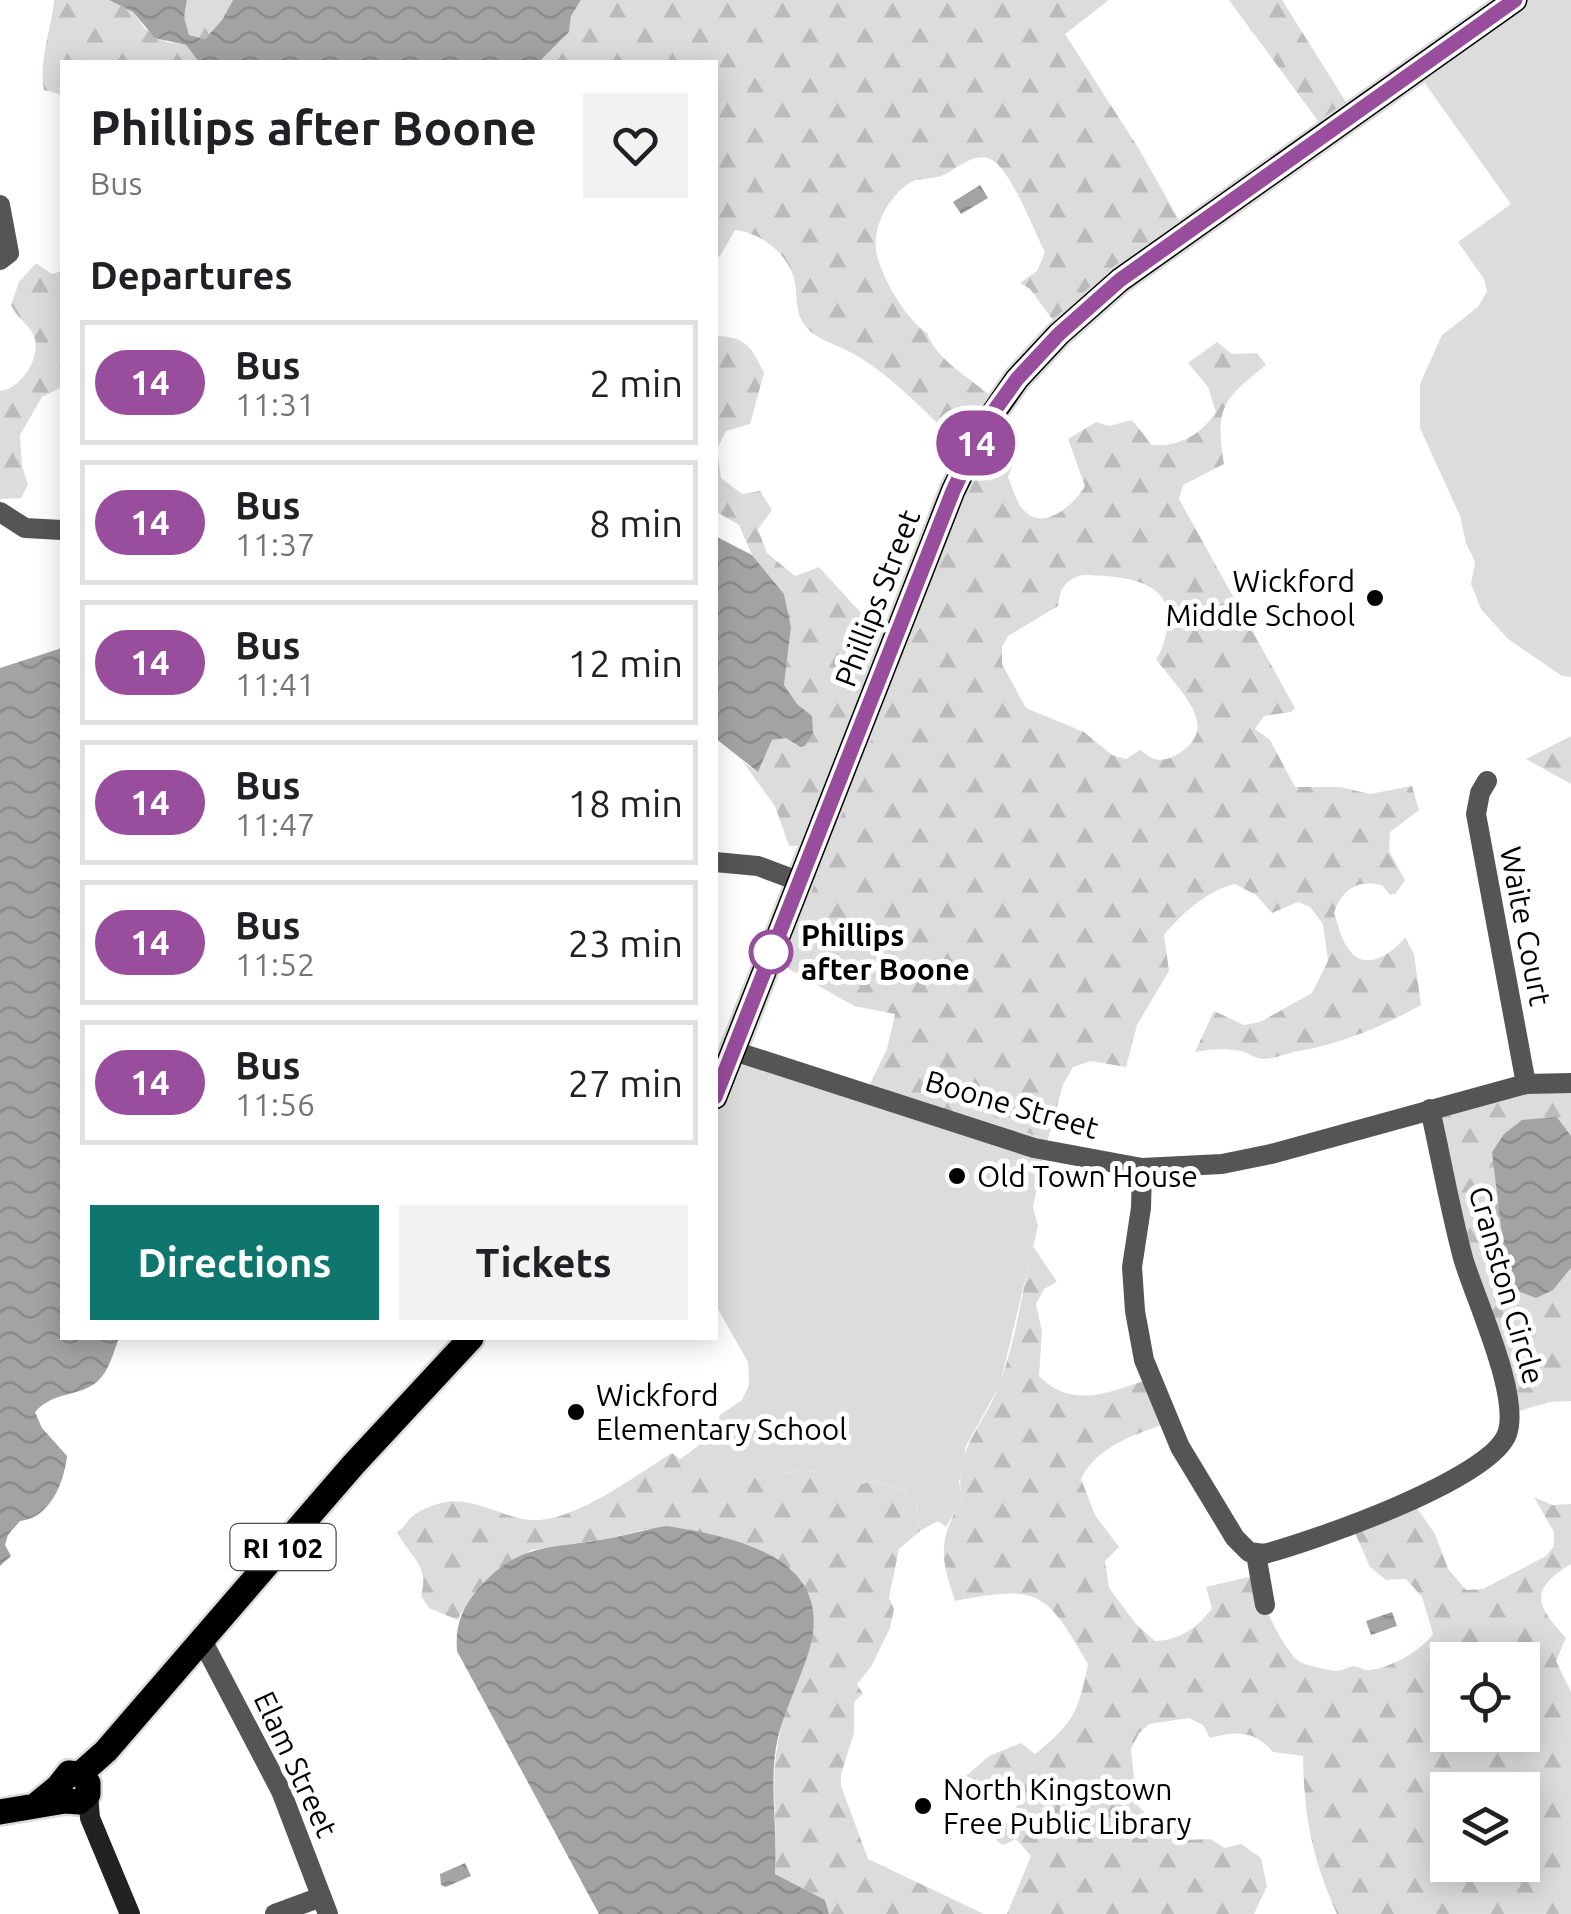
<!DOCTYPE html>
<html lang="en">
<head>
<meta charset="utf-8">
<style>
	:root { --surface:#fff; --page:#f2f2f2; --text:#202124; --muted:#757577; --line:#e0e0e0; --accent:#0f766e }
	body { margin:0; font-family:Ubuntu,sans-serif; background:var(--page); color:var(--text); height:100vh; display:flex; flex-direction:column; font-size:38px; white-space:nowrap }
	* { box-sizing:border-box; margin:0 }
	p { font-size:32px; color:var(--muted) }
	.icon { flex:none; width:55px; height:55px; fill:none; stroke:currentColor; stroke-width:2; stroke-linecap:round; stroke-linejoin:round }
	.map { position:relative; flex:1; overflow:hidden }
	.details { position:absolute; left:60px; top:60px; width:658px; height:1280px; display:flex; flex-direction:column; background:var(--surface); border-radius:0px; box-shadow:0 5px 25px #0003 }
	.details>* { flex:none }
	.badge { padding:0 20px; border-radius:32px; font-size:35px; line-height:65px }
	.buttons { position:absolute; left:1430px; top:1642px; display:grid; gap:20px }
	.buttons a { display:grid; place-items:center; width:110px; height:110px; border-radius:0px; background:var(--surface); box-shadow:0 5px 25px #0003; font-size:50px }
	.map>.badge { position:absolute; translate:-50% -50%; box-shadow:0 0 0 5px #fff }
	h2 { padding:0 30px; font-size:38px; line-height:90px }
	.round { display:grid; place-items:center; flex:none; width:105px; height:105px; border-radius:0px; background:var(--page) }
	.overview { display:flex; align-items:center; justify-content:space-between; height:170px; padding:0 30px }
	h1 { font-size:48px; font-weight:600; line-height:75px }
	.action { display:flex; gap:20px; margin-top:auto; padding:20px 30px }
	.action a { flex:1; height:115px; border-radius:0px; background:var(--accent); color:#fff; font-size:40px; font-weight:600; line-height:115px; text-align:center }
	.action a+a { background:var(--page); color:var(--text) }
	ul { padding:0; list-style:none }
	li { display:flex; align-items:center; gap:30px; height:125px; margin:0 20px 15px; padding:0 10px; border:5px solid var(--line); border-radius:0px }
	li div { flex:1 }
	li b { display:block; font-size:38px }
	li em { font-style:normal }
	li .badge { min-width:110px; font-weight:700; text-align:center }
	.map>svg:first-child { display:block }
	.forest { fill:url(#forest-firs); fill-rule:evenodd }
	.park { fill:#dcdcdc }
	.water { fill:url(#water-waves) }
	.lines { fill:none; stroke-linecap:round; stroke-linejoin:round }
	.primary-casing { stroke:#dbdbdb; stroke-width:30 }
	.minor { stroke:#555; stroke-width:20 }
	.secondary { stroke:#222; stroke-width:20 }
	.primary { stroke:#000; stroke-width:25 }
	.line-casing { stroke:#fff; stroke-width:22 }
	.line { stroke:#994d9d; stroke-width:15 }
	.poi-dot { fill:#000; stroke:#fff; stroke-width:4 }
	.stop-dot { fill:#fff; stroke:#994d9d; stroke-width:5 }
	.labels { text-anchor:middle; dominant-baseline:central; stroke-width:10; stroke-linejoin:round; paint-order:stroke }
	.shield { fill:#fff; stroke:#4c4c4c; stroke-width:2.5 }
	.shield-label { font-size:28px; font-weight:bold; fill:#000 }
	.poi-label { font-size:30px; fill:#000; stroke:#fff; text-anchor:start }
	.street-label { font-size:30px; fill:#000; stroke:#fff }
	.stop-label { font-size:30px; font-weight:bold; fill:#000; stroke:#fff; text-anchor:start }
</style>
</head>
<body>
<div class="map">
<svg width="1571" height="1914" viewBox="0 0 1571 1914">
	<defs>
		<pattern id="forest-firs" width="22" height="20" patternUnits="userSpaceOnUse" patternTransform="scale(2.5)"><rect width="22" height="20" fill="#dcdcdc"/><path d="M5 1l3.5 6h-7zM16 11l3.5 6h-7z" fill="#bbb"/></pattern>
		<pattern id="water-waves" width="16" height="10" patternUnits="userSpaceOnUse" patternTransform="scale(2.5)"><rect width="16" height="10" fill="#a3a3a3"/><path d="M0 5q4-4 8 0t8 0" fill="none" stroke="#8b8b8b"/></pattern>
	</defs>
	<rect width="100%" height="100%" fill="#fff"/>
	<path class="forest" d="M54,0H109L133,12L145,29L167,42L186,45L199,62H62V95L44,90C38,62 52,27 54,0Z
		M187,0H233L222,20L205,39L189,35L184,17Z
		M581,0H1109L1065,34L1139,149L1183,227L1055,323L1030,289L1020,283L1037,271L1045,252C1034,231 1011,170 992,160C976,151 959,167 944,175C933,180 917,177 908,184C889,197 873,226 876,250C880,275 906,320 927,333C936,359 969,378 990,395L970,427L1011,450L1016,458L1008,477C1012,486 1015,499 1021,507C1041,535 1074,505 1085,486L1068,439L1096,422L1109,426L1132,420L1152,445C1179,447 1201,435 1216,412L1208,387L1188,363L1217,342L1232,354L1257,353L1266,365C1222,400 1215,408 1224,464L1183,485L1179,499L1295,708L1291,712L1264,716L1255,729L1270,740L1295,787H1340L1370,794L1412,786L1419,810L1390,832L1389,851L1405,880L1396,893L1390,895L1382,885C1356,879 1342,890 1334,913C1338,924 1342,942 1350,951C1367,972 1393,953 1405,937L1414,954L1421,1005C1379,1028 1341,1044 1294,1052C1285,1054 1273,1059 1263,1059C1255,1059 1249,1053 1241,1051C1226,1048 1209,1049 1195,1052L1214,1011L1244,1025L1260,1022L1312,993L1328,961L1323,924L1310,907L1298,902L1272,913L1256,895L1235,884C1208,890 1182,913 1164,935L1169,971L1137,1025L1126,1067L1091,1061L1073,1067L1063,1085L1048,1139L868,1088L887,1049L895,1014L854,1006L775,961L801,846H789L775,806L743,762L758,772L772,740L786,738L799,747L797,704L784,685L791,627L784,594L752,555L739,525L715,511V336C745,336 752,347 764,373L750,424L726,431L717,449L721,478L742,494L760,491L772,510L758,529L767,553L795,576L819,567L861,613L887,631L959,444C927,414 886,369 846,350C830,342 812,338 802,321C796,311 797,294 795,283C790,255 762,233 735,230L720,256L715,259V62H539L569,32L571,16ZM1083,575C1118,576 1178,578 1167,630C1164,641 1163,650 1156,659C1178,690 1225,728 1176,755C1160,763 1154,761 1140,750L1126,759L1112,755L1084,732L1026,708L1002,664V647L1008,636L1058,606C1060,589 1065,579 1083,575Z
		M1229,0H1282L1351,110L1324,129Z
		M36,263L52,274L62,271V387L42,397L20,435L22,466L28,485L21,498L0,499V391C21,389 42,357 34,336C30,325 18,320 11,305L19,282Z
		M1571,736V784L1526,759Z
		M1571,1084V1136L1557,1117L1553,1290L1571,1268V1401L1550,1402L1512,1413L1464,1255L1437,1108Z
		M1033,1246L1057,1282L1044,1289L1036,1304L1042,1332L1039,1376C1073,1411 1112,1391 1152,1378L1170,1422C1136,1434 1097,1446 1081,1479L1095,1515L1119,1547L1105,1561L1109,1588L1136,1624L1155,1641C1178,1641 1199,1627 1212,1608L1206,1587L1253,1576C1259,1595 1284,1655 1302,1663C1307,1665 1334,1672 1338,1671C1339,1671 1352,1666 1353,1666C1358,1666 1362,1670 1367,1670C1388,1670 1422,1650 1433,1634L1422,1597L1406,1579L1386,1580L1370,1567L1355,1533L1413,1502L1435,1534L1448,1569L1466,1590L1483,1589L1546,1556L1554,1546V1532L1534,1497L1552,1505L1571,1504V1564C1530,1589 1534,1604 1566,1638L1556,1661L1571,1692V1914H1337C1312,1858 1304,1818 1303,1756L1273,1752C1254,1730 1236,1731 1210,1738L1203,1725L1189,1718L1149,1724L1139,1733L1131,1749L1137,1805L1151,1819H1169L1182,1840L1210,1839L1225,1848L1241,1844L1261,1858L1267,1886L1254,1914H1007L1031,1856L1016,1839L1003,1845L996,1840L1017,1806L1014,1798L966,1776L989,1756L1021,1743L1035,1754C1074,1723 1078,1712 1088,1664C1045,1590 1040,1585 955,1601C940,1557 938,1540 962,1499C952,1449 985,1426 1000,1383C1016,1340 1022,1291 1033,1246ZM1448,1660H1522V1735H1448ZM1448,1790H1522V1865H1448Z
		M672,1453L680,1459L689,1453L691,1461L774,1474L812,1470L858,1485L872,1481L907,1492L917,1504L920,1531L899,1549L889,1598L894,1609L890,1628L871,1667L857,1684L863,1694L854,1702V1733L841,1774V1786L868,1859L984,1914H829L825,1900L775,1874C778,1835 771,1795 776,1755C780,1719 796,1684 809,1650L705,1535L686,1529H647L607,1539L531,1550L461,1613L458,1620L429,1608L421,1596C430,1565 409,1556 397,1532C406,1527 406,1521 413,1516C419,1510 434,1505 441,1503C476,1494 507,1523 540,1520C583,1516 636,1475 672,1453Z"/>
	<path class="park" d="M1507,0H1571V677L1562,676L1508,639L1481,609L1471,584L1475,562L1466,543L1460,516L1420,428V384L1442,335L1478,307L1487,291L1484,279L1458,242L1511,204L1414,68Z
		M737,1052L1048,1139L1033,1207L1038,1226L1000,1385L966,1446L959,1482L962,1499L946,1527L938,1521L920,1531L917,1505L907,1492L873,1481L858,1485L812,1470L774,1474L701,1469L691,1461L689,1453L715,1432L720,1415L742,1400L749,1385L748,1362L715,1304V1103Z"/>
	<path class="water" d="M109,0H187L184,17L189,35L205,39L222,20L233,0H581L571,16L569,32L539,62H199L186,45L155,38L133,12Z
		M980,185L988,198L961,214L953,202Z
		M715,536L752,555L784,594L791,627L784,685L797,704L812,716L813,733L805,746L800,747L786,738L772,740L758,772L715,738Z
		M62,648V1338H119C114,1351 109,1371 98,1381C78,1398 55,1390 35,1412L42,1428L67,1456C64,1483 50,1518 20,1521L8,1535L5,1545L11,1556L0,1566V668Z
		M1557,1117L1571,1136V1268L1553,1290L1536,1298L1516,1290L1506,1269L1492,1152L1504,1134L1522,1120Z
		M667,1526C735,1537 837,1557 809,1651C800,1680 786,1707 778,1737C768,1780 778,1829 775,1874L825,1900L829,1914H599L457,1651C455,1624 462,1608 479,1588C519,1542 552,1549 606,1539C627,1535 646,1529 667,1526Z
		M1392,1612L1397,1626L1371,1635L1366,1621Z
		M465,1863L471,1876L446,1887L441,1885L440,1874Z"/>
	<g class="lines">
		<defs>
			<path id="primary" d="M715,1097L953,491L985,425L1017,379L1059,334L1120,280L1515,0
				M80,1774L106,1751L353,1465L471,1338
				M0,1812L65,1801L79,1802L88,1794V1783L80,1774L69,1773L58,1787L36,1805"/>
		</defs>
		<use href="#primary" class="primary-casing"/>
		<path class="minor" d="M0,205L9,253L0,260
			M0,512L25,528L62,530
			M1487,781L1480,793L1476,814L1526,1084
			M715,862L758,866L798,881
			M734,1051L1034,1148L1142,1168L1222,1164L1271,1154L1526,1084L1571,1083
			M1142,1168L1141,1208L1132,1267L1135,1311L1144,1360L1180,1447L1235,1538L1249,1552L1264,1554C1313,1541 1490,1480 1507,1434C1521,1396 1475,1299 1463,1258C1450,1209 1441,1158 1430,1109
			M1256,1554L1265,1605
			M203,1642L281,1791L328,1914
			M275,1914L321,1897"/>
		<path class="secondary" d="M88,1794L90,1818L130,1914"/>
		<use href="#primary" class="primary"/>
	</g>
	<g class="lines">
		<defs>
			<path id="line" d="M715,1097L953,491L984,425L1017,379L1059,334L1120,280L1515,0"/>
		</defs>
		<use href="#line" class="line-casing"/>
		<use href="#line" class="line"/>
	</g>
	<g class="poi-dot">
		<circle cx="1375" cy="598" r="10"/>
		<circle cx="957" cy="1176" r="10"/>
		<circle cx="576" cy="1412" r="10"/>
		<circle cx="923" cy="1806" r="10"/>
	</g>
	<circle class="stop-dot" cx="771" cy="952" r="20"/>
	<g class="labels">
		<rect class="shield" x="230.5" y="1524" width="105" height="46" rx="8"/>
		<g class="shield-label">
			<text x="283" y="1547">RI 102</text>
		</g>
		<g class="poi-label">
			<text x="1355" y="581" text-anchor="end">Wickford<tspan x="1355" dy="34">Middle School</tspan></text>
			<text x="977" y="1176">Old Town House</text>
			<text x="596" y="1395">Wickford<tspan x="596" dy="34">Elementary School</tspan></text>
			<text x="943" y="1789">North Kingstown<tspan x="943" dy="34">Free Public Library</tspan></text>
		</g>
		<g class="street-label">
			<text transform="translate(877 598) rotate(-69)">Phillips Street</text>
			<text transform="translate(1526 926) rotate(79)">Waite Court</text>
			<text transform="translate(1012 1104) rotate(16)">Boone Street</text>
			<text transform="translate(1507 1285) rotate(74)">Cranston Circle</text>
			<text transform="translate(296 1764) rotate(65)">Elam Street</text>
		</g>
		<g class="stop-label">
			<text x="801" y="935">Phillips<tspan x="801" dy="34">after Boone</tspan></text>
		</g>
	</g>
</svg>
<div class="buttons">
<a><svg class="icon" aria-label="locate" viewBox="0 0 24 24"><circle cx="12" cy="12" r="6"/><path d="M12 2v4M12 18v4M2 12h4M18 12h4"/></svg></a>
<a><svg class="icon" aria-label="layers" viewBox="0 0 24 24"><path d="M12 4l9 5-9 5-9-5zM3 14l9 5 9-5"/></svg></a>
</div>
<b class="badge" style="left:976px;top:443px;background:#994d9d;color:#fff">14</b>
<section class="details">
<div class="overview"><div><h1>Phillips after Boone</h1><p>Bus</p></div><a class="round"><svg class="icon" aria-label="heart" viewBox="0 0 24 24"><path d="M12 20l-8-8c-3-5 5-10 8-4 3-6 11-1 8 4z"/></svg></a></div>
<h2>Departures</h2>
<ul>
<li><span class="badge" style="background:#994d9d;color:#fff">14</span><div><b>Bus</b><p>11:31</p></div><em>2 min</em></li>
<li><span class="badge" style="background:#994d9d;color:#fff">14</span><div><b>Bus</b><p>11:37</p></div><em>8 min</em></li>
<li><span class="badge" style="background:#994d9d;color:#fff">14</span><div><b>Bus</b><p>11:41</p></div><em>12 min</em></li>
<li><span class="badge" style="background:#994d9d;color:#fff">14</span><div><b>Bus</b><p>11:47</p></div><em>18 min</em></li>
<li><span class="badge" style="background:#994d9d;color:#fff">14</span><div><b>Bus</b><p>11:52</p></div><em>23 min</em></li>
<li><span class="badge" style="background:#994d9d;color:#fff">14</span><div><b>Bus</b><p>11:56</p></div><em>27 min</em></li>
</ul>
<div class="action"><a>Directions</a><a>Tickets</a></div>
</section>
</div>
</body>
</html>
